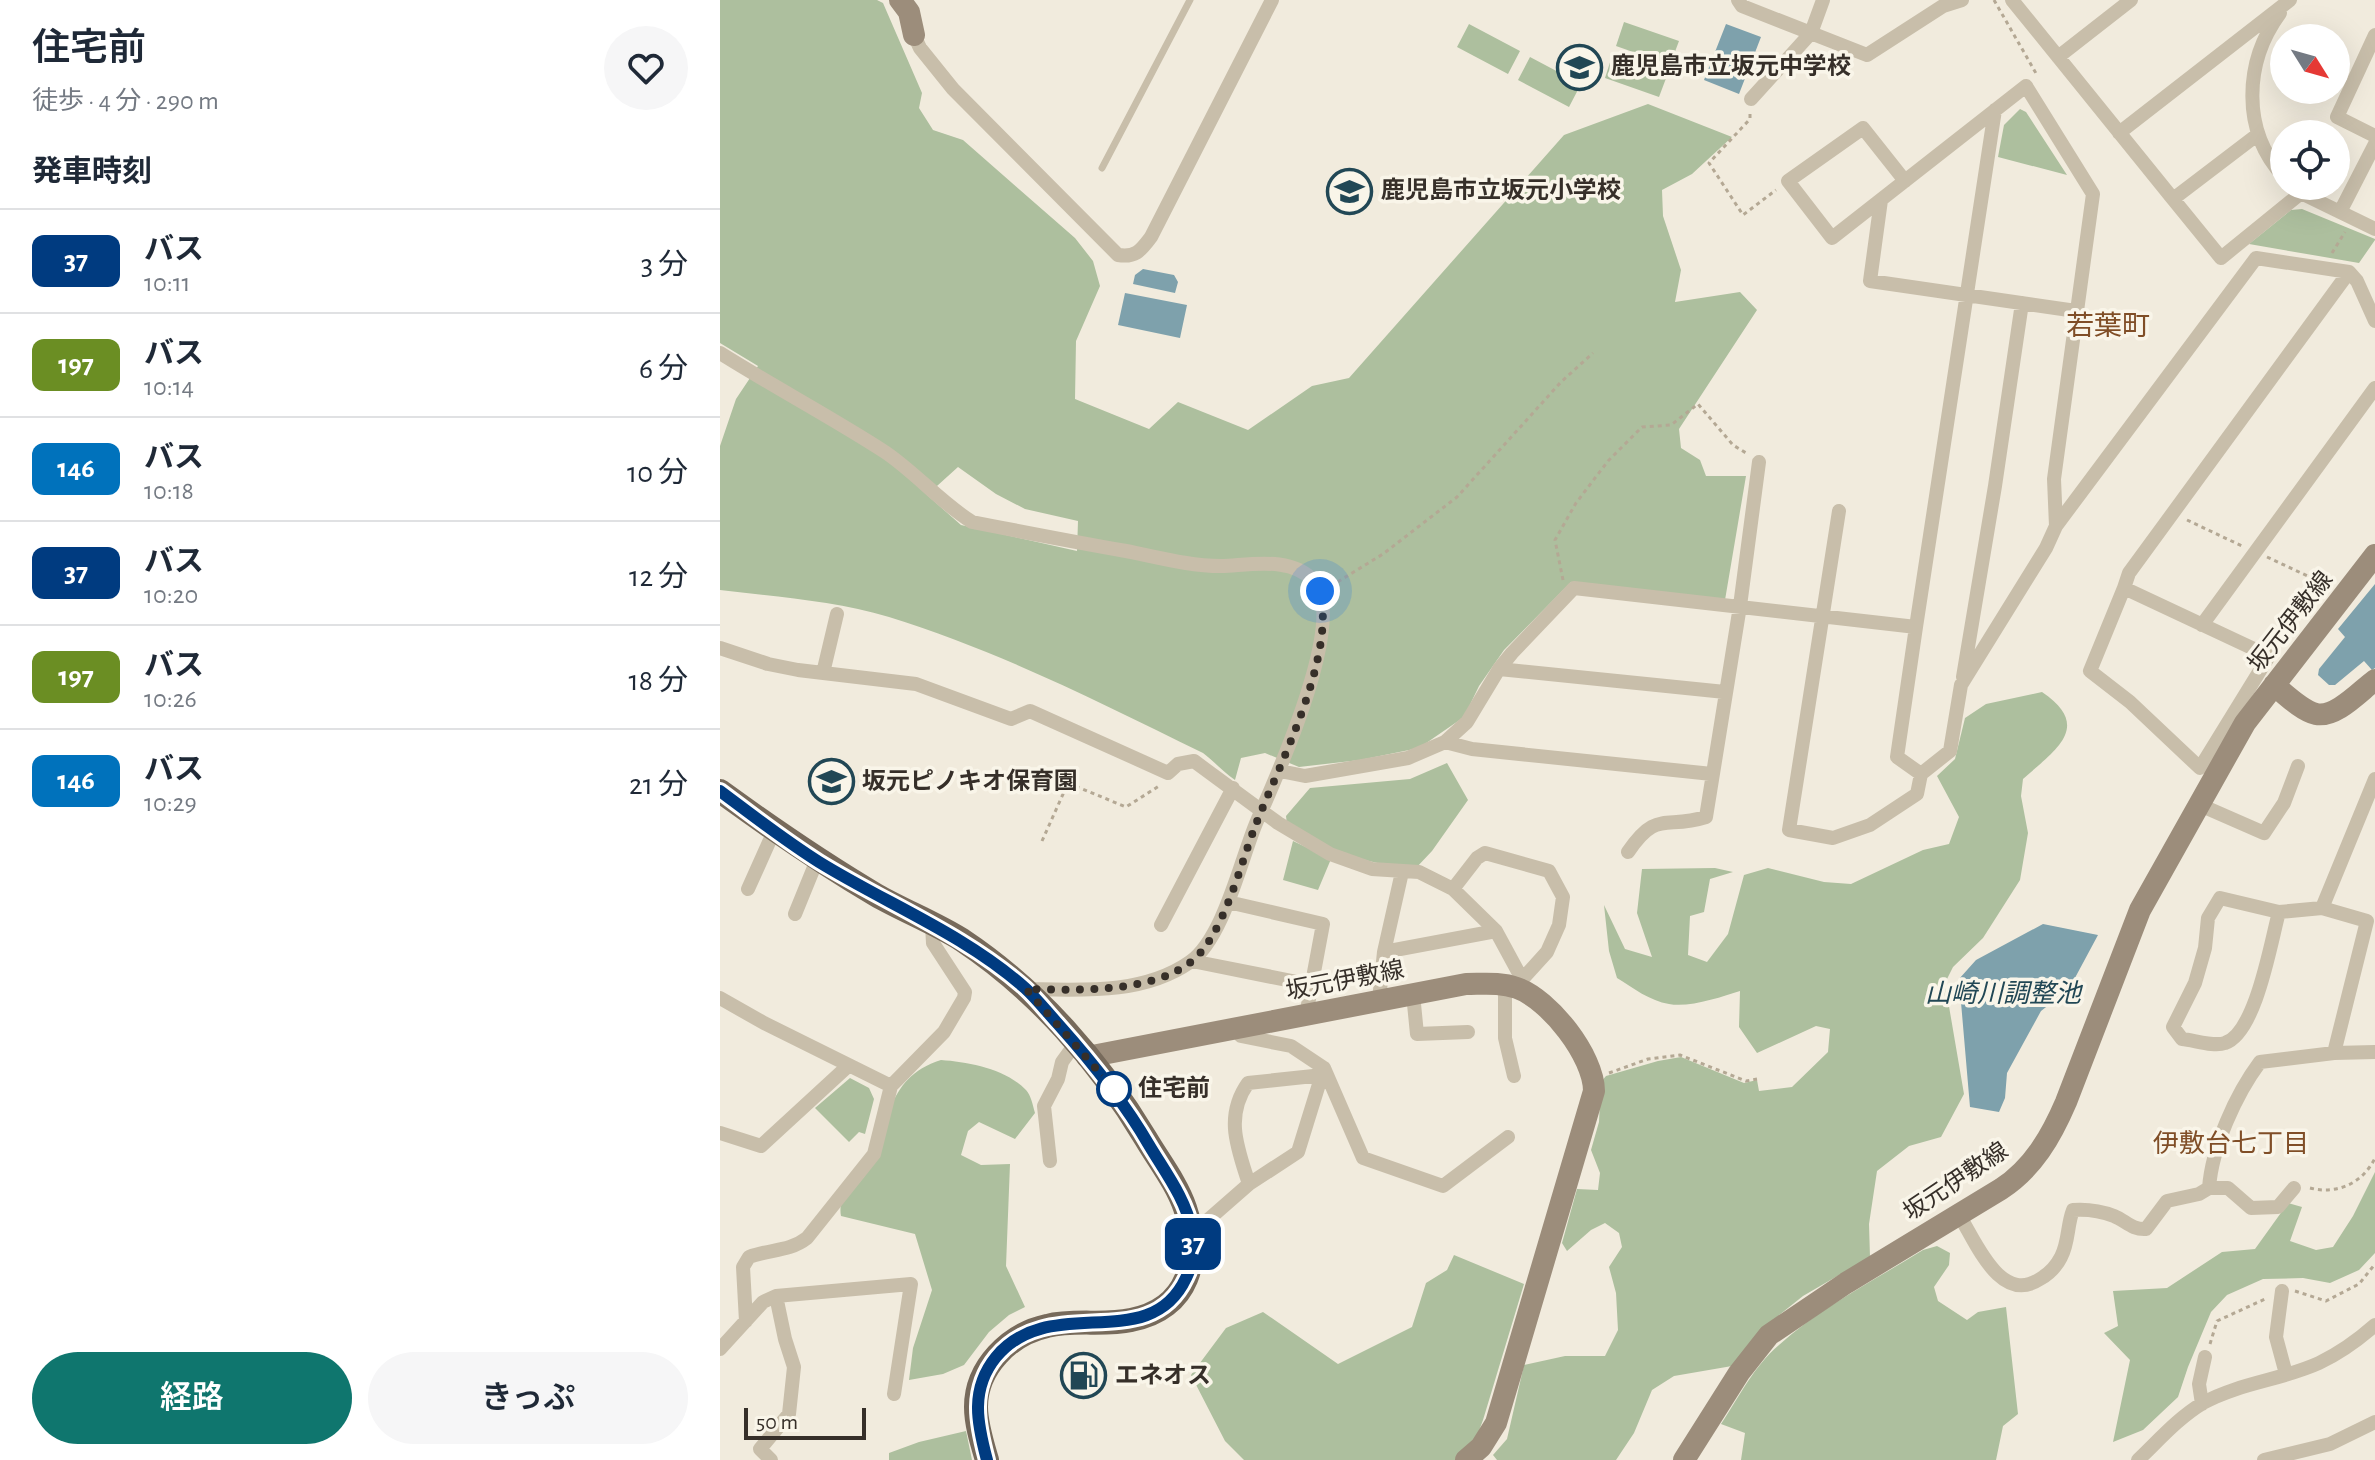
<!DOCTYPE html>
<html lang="ja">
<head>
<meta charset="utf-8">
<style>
	:root { --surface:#fff; --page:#f6f6f7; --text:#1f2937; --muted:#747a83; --line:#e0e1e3; --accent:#0f766e }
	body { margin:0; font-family:"Alegreya Sans","Noto Sans JP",sans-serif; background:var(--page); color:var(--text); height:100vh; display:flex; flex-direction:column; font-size:30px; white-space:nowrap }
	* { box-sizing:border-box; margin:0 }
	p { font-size:26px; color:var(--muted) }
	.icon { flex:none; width:44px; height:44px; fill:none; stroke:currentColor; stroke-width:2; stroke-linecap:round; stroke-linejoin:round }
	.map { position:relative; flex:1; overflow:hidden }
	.side { display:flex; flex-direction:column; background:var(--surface); width:720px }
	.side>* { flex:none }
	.badge { padding:0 16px; border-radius:12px; font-size:28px; line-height:52px }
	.needle { width:52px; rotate:127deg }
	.controls { position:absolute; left:1550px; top:24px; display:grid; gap:16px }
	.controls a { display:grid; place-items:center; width:80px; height:80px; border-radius:50%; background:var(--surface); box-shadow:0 8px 32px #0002; font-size:40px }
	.scale { position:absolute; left:24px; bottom:20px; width:122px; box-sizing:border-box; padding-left:8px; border:4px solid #362f29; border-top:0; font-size:22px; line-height:28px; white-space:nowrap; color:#362f29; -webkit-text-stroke:6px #f9f5e9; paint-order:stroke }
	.you { position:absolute; width:40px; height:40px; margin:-20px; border:6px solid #fff; border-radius:50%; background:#1a73e8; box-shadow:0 0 0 12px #1a73e833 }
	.map>.badge { position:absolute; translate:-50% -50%; box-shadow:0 0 0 4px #fff }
	h2 { padding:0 32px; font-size:30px; line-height:72px }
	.round { display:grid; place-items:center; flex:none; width:84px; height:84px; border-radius:42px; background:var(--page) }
	.head { display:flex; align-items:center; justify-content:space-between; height:136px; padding:0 32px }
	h1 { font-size:38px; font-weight:600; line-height:60px }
	.action { display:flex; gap:16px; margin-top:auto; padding:16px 32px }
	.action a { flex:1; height:92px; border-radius:48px; background:var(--accent); color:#fff; font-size:32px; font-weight:600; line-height:92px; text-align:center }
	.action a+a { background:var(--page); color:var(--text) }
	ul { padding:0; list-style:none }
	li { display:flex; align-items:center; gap:24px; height:104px; padding:0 32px; border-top:2px solid var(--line) }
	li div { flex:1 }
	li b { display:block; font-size:30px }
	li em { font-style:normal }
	li .badge { min-width:88px; font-weight:700; text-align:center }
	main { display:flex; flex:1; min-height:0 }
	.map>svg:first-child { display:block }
	.green { fill:#adbf9e; fill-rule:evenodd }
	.water { fill:#7ea1ac }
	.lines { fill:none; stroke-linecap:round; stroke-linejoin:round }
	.path { stroke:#b4a894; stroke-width:3; stroke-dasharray:4 4; stroke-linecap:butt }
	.lane { stroke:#c8beaa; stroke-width:7 }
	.street { stroke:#c8beaa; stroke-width:14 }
	.secondary { stroke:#9c8d7b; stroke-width:22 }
	.primary { stroke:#776a5b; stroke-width:24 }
	.line-casing { stroke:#fff; stroke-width:18 }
	.line { stroke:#003b80; stroke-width:12 }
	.walk { stroke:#362f29; stroke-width:8; stroke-dasharray:0 14.4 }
	.stop-dot { fill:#fff; stroke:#003b80; stroke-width:4 }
	.labels { text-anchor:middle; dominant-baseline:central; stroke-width:7; stroke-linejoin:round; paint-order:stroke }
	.poi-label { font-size:24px; font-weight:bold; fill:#362f29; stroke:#f9f5e9; text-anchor:start }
	.street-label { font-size:24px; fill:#362f29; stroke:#f9f5e9 }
	.stop-label { font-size:24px; font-weight:bold; fill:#362f29; stroke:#f9f5e9; text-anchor:start }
	.water-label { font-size:26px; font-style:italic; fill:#214755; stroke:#f9f5e9 }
	.neighbourhood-label { font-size:26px; fill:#804e27; stroke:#f9f5e9 }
	.quarter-label { font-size:28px; fill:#804e27; stroke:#f9f5e9 }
</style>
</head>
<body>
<main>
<section class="side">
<div class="head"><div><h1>住宅前</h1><p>徒歩 · 4 分 · 290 m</p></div><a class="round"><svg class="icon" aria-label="heart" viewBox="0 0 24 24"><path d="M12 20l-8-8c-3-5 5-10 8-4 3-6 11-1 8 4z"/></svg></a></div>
<h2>発車時刻</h2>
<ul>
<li><span class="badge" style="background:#003b80;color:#fff">37</span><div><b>バス</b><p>10:11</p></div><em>3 分</em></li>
<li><span class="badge" style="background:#6b8e23;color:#fff">197</span><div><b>バス</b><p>10:14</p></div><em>6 分</em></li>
<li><span class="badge" style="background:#0072bc;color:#fff">146</span><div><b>バス</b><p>10:18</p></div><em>10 分</em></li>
<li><span class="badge" style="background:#003b80;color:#fff">37</span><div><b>バス</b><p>10:20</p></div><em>12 分</em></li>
<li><span class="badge" style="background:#6b8e23;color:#fff">197</span><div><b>バス</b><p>10:26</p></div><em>18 分</em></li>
<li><span class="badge" style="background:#0072bc;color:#fff">146</span><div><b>バス</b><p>10:29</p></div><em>21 分</em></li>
</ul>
<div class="action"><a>経路</a><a>きっぷ</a></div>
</section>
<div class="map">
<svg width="1655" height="1460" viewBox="0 0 1655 1460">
	<rect width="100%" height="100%" fill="#f1ebdd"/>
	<path class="green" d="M0,0H157L163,3L202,93L199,108L213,130L243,140L355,238L373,261L380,286L356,341L355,399L429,429L458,402L528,430L592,386L629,378L844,135L928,104L1012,137L972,174L942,190L943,216L961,270L955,302L1020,292L1037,310L959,429L961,448L980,460L986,476H1026L1005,600L851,582L784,650L759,686L744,717L699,748L640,760L579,767L545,753L521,758L515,780C503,772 495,762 483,753C381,703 279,651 169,617C115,601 56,597 0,590V446L16,399L38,366L0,343ZM238,467L276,494L305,509L358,521L357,551L241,525L207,495Z
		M904,22L959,41L950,65L896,46Z
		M749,24L800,51L788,74L737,47Z
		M893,53L948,73L939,97L885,78Z
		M810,57L861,84L849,107L798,80Z
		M1300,109L1306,112L1347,175L1278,157L1284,125Z
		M1582,209L1655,239V240L1639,263L1529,244L1571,210Z
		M1322,692C1374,727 1334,751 1303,779L1301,796L1308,833L1300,880L1263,938L1233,967L1225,983L1244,1094L1221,1137L1189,1146L1157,1171L1149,1224L1150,1257L1083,1296L1042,1329L1012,1366L954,1376L932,1390L914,1433L896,1460H777L773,1455L787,1439L804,1365L845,1356H885L898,1330L896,1293L889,1267L902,1247L899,1233L885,1223L871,1230L847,1251L842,1243L857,1189L878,1190L880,1173L871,1150L879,1122L881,1082L886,1076L938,1061L961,1057L1024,1083L1037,1080L1039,1091L1072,1087L1108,1052L1110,1029L1096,1026L1037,1053L1019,1027L1020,991C1001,997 969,1008 949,1004C930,1001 913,988 897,978L889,951L884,905L905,949L932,957L917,913L922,869L995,868L1013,872L990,879L984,912L970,916L968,955L987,962L1008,934L1024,875L1048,868L1104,882L1131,884L1203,850L1229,844L1239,817L1217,776L1235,759L1245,718L1266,704Z
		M727,763L748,800L712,851L695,869C638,862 616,852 567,825L566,816L590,788L690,779Z
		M573,841L611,859L598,890L563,880Z
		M221,1060C249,1062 286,1069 306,1090C311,1095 313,1106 315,1113L295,1139L259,1122L248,1131L241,1155L261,1165L290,1164L286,1266L305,1307L289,1315L269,1332L244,1365L223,1374L189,1380L193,1348L212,1290L195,1234L121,1216C117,1195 136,1190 145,1175C170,1130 163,1078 221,1060Z
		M130,1078L149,1088L154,1099L145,1134L139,1132L129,1142L95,1108Z
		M1655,1172V1253L1639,1270L1610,1283L1583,1278L1543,1279L1507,1295L1491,1312L1468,1367L1458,1397L1423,1430L1393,1442L1410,1360L1384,1333L1398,1326L1393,1291L1447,1288L1502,1252L1535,1249L1568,1203L1582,1207L1570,1241L1596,1250L1613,1247L1633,1216Z
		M1217,1246L1230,1253L1229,1265L1214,1287L1218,1301L1247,1320L1258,1312L1286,1307L1298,1414L1283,1426L1276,1460H1021L1025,1433L1001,1424C1019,1397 1034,1366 1059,1345C1101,1307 1155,1280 1203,1250Z
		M734,1255L804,1284L763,1420L753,1447L743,1460H524L505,1441L471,1375L506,1328L543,1312L618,1364L692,1327L706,1283L727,1270Z
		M246,1431L252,1460H169V1453L199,1442Z"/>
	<path class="water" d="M1006,24L1041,37L1019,94L984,80Z
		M423,269L454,275L458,282L455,293L413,284L415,275Z
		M405,293L467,305L460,338L398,325Z
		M1655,584V668L1652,670L1644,661L1615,685H1609L1598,675L1599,669L1625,637L1618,629Z
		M1323,924L1378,935L1349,989L1321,1011L1287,1073L1285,1098L1279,1112L1250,1107L1239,979L1256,960Z"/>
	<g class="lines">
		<path class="path" d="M1274,0L1317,75
			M1030,114V119L989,163L1023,215L1056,190
			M1612,253L1625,232
			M1467,520L1522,546
			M1547,557L1609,586
			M843,580L835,540L856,503L888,461L922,427L951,425L978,404L1013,445L1026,453
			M611,586L663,554L737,497L841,382L873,353
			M322,841L348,783L406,807L439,786
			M889,1073L928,1059L960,1055L1026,1081L1037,1079
			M1590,1188C1617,1195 1643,1183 1655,1158
			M1575,1291L1606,1301L1639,1284L1655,1264
			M1490,1344L1497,1321L1545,1299"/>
		<path class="lane" d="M382,168L470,0"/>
		<path class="street" d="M1018,0L1022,6L1147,55L1223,6L1242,0
			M1292,0L1453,199L1537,135
			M1560,13C1524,62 1521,131 1564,177
			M194,35L200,48L233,89L398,255C416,258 421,250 431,237L552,0
			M1655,35L1617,117L1655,136
			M1338,57L1411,0
			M1031,99L1091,33L1103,0
			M1399,133L1570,0
			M1185,181L1143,128L1068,181L1112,238L1306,86L1373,194L1334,479L1336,526
			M1574,186L1581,193L1655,229
			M1453,199L1501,258L1581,193
			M1161,200L1150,281L1356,311
			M1620,212L1655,144
			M0,353C54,387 111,417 165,452C196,473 220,502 252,522C303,532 355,542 406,551C437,557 469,566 501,566C531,565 571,556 594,581C628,620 556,778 537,821C521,858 504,938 470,962C423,995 360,990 306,989
			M1119,511L1069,830L1113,838L1150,825L1197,794L1201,774L1230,751L1241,685L1326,548L1336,526L1536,258L1629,272L1637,281L1655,321
			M1404,588L1370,671L1410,702L1480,768L1549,656L1404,588L1409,573L1629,272
			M1482,625L1655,388
			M1196,627L1177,757L1201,774
			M0,648L48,664L78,670L196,684L291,719L310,711L448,773L458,764L474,761L558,823L610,854L652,869L699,872L733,889L776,931L802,979
			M779,669L1005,692
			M103,673L117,614
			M1243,677L1275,486L1302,303
			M725,742L752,749L992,774
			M560,771L585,776L688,758L725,742L747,722L779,669L792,653L854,588L1196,627L1275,110
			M1480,805L1544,833L1564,803L1578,766
			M908,852C937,809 945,830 986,817L1020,606L1039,462
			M28,889L54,831
			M733,889L757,858L765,853L829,871L843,897L839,925L827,952L798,984
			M508,902L603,924L586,1015
			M1602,908L1647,921L1614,1053
			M1559,912C1551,941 1536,1033 1505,1043C1494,1047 1474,1040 1462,1039L1453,1027L1475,983L1485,948L1488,918L1500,898L1559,912L1602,908L1655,779
			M75,914L97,860
			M441,925L513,788
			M664,952L776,931
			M472,961L592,985
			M785,985V1038L794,1076
			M693,994L697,1034L748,1032
			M0,998L44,1023L171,1086
			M659,1000L664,952L682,872
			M515,1030L521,1036L571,1046L604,1068L643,1158L723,1186L788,1137
			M0,1133L41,1146L128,1066
			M330,1161L324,1106L338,1079L342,1062L355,1044
			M529,1184C518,1149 504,1117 528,1083L603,1075
			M1574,1188L1558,1207L1531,1208L1508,1188H1489C1492,1147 1516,1094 1540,1062L1614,1053L1655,1052
			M1239,1215C1256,1242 1280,1305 1320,1279C1329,1274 1336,1267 1341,1257C1349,1242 1347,1225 1353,1210C1367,1209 1381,1211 1394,1216C1406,1221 1412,1230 1426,1229L1447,1201L1479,1194L1489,1188
			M473,1233L529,1184L578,1152L604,1068
			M1562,1291L1556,1337L1566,1374
			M26,1321L23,1267L29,1257C50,1249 69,1252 87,1238L154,1154L171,1086L224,1032L244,998L245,992L213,943L212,925
			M0,1349L43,1302L56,1296L191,1284L174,1394
			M1482,1404L1479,1384L1485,1357
			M51,1460L40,1449L69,1414L74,1367L65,1339L56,1296
			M1418,1460C1439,1440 1458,1418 1483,1403C1519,1383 1562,1380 1599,1363C1620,1353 1638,1340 1655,1325
			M1544,1460L1610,1444L1655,1422"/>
		<path class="secondary" d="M180,0L189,12L194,35
			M1554,685C1565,694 1582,711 1596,714C1616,718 1640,691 1655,680
			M367,1057L746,984C764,984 780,982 797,988C829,999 874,1056 874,1091L776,1423L761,1447L746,1460
			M964,1460L1019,1373L1049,1335L1126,1283L1281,1189C1313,1168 1331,1137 1346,1102L1420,910L1525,723L1655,555"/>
		<path class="primary" d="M0,791C51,828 102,863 156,895C184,911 215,923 242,940C317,990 380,1062 426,1139C439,1161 457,1184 465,1208C482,1258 469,1309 411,1320C384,1326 354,1319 327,1326C290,1334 256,1367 256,1407C256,1424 262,1443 267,1460"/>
	</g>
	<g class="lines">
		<defs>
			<path id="line" d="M0,791C32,815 64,840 99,862C167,904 244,934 305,988C317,999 327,1012 338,1024C372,1062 403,1100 429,1145C445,1172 466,1199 472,1231C476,1246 473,1264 466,1278C429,1357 331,1291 276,1357C250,1389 257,1423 267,1460"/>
		</defs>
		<use href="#line" class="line-casing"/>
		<use href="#line" class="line"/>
		<path class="walk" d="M394,1089L306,989C355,990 431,994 472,961C504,935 521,862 536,824C560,763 616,656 600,591"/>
	</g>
	<defs>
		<symbol id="school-ring" viewBox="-11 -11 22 22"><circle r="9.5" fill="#f9f5e9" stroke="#214755" stroke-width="1.5"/><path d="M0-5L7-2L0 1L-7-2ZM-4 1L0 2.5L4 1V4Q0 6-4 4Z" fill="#214755"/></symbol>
		<symbol id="fuel-ring" viewBox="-11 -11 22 22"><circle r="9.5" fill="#f9f5e9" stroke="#214755" stroke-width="1.5"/><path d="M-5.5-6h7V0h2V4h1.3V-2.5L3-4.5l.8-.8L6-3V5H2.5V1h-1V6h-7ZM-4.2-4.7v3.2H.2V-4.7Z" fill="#214755"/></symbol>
	</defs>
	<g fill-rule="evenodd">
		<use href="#school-ring" x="834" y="42" width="51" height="51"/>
		<use href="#school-ring" x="604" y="166" width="51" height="51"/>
		<use href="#school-ring" x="86" y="756" width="51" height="51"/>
		<use href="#fuel-ring" x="338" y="1350" width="51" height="51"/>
	</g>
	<circle class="stop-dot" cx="394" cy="1089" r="16"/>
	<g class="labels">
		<g class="poi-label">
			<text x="891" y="67">鹿児島市立坂元中学校</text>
			<text x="661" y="191">鹿児島市立坂元小学校</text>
			<text x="142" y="782">坂元ピノキオ保育園</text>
			<text x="395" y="1376">エネオス</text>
		</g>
		<g class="street-label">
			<text transform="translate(1571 622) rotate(-52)">坂元伊敷線</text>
			<text transform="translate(625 981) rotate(-11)">坂元伊敷線</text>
			<text transform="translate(1236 1182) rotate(-34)">坂元伊敷線</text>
		</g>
		<g class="stop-label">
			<text x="418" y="1089">住宅前</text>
		</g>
		<g class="water-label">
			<text x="1283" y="994">山崎川調整池</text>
		</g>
		<g class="neighbourhood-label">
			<text x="1511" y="1144">伊敷台七丁目</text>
		</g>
		<g class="quarter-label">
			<text x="1388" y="327">若葉町</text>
		</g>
	</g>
</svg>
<div class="controls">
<a><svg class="needle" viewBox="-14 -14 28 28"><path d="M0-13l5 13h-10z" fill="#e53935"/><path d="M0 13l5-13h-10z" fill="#747a83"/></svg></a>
<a><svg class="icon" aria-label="locate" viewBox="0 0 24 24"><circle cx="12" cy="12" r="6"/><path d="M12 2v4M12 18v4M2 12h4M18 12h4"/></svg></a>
</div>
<div class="scale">50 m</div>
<div class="you" style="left:600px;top:591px"></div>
<b class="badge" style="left:473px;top:1244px;background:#003b80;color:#fff">37</b>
</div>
</main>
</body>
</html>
